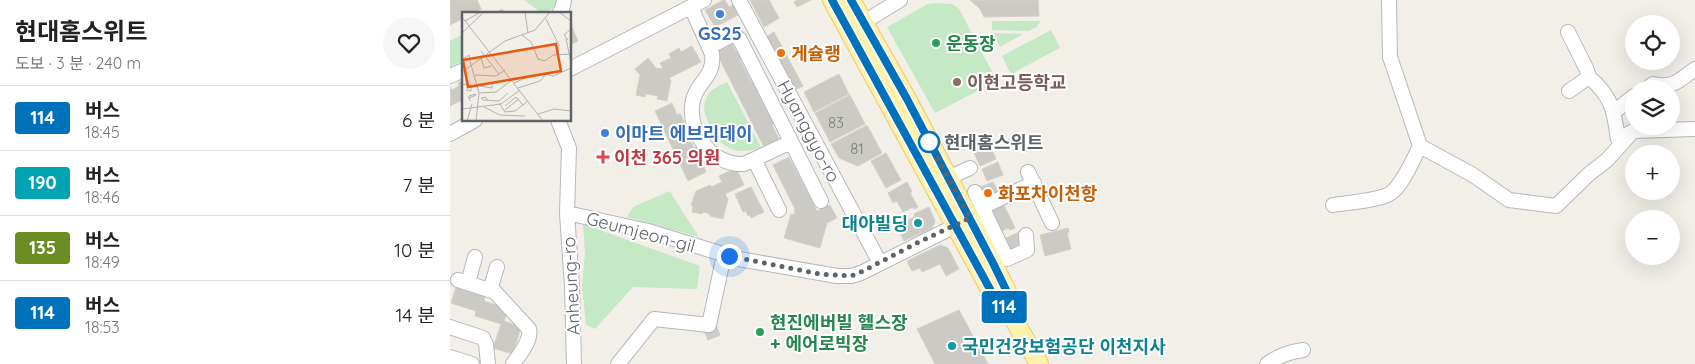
<!DOCTYPE html>
<html lang="ko">
<head>
<meta charset="utf-8">
<style>
	:root { --surface:#fff; --page:#f6f6f6; --text:#222; --muted:#767676; --line:#e0e0e0 }
	body { margin:0; font-family:Quicksand,"Noto Sans KR",sans-serif; background:var(--page); color:var(--text); height:100vh; display:flex; flex-direction:column; font-size:19px; white-space:nowrap }
	* { box-sizing:border-box; margin:0 }
	p { font-size:16px; color:var(--muted) }
	.icon { flex:none; width:28px; height:28px; fill:none; stroke:currentColor; stroke-width:2; stroke-linecap:round; stroke-linejoin:round }
	.map { position:relative; flex:1; overflow:hidden }
	.details { display:flex; flex-direction:column; background:var(--surface); width:450px }
	.details>* { flex:none }
	.badge { padding:0 10px; border-radius:4px; font-size:18px; line-height:32px }
	.buttons { position:absolute; left:1175px; top:15px; display:grid; gap:10px }
	.buttons a { display:grid; place-items:center; width:55px; height:55px; border-radius:50%; background:var(--surface); box-shadow:0 5px 20px #0002; font-size:25px }
	.you { position:absolute; width:25px; height:25px; margin:-12px; border:4px solid #fff; border-radius:50%; background:#1a73e8; box-shadow:0 0 0 8px #1a73e833 }
	.map>.badge { position:absolute; translate:-50% -50%; box-shadow:0 0 0 2px #fff }
	.round { display:grid; place-items:center; flex:none; width:52px; height:52px; border-radius:26px; background:var(--page) }
	.summary { display:flex; align-items:center; justify-content:space-between; height:85px; padding:0 15px }
	h1 { font-size:24px; font-weight:700; line-height:38px }
	ul { padding:0; list-style:none }
	li { display:flex; align-items:center; gap:15px; height:65px; padding:0 15px; border-top:1px solid var(--line) }
	li div { flex:1 }
	li b { display:block; font-size:19px }
	li em { font-style:normal }
	li .badge { min-width:55px; font-weight:700; text-align:center }
	main { display:flex; flex:1; min-height:0 }
	.map>svg:first-child { display:block }
	.green { fill:#c5e8c5 }
	.building { fill:#cccac5; stroke:#d6d1c6 }
	.lines { fill:none; stroke-linecap:round; stroke-linejoin:round }
	.minor-tunnel { stroke:#ccccc8; stroke-width:14; stroke-dasharray:14 7; stroke-linecap:butt }
	.minor-casing { stroke:#b5b8bc; stroke-width:16 }
	.major-casing { stroke:#f2c960; stroke-width:20 }
	.minor { stroke:#fff; stroke-width:14 }
	.major { stroke:#fff2af; stroke-width:18 }
	.line-casing { stroke:#fff; stroke-width:11 }
	.line { stroke:#0072bc; stroke-width:8 }
	.walk { stroke:#5f6368; stroke-width:5; stroke-dasharray:0 9 }
	.shop-dot { fill:#3f7fe0; stroke:#fff; stroke-width:2 }
	.leisure-dot { fill:#2e9e5b; stroke:#fff; stroke-width:2 }
	.food-dot { fill:#e8710a; stroke:#fff; stroke-width:2 }
	.education-dot { fill:#8d6e63; stroke:#fff; stroke-width:2 }
	.stop-dot { fill:#fff; stroke:#0072bc; stroke-width:2.5 }
	.health-dot { fill:#e0444e; stroke:#fff; stroke-width:2 }
	.culture-dot { fill:#0f9aa8; stroke:#fff; stroke-width:2 }
	.labels { text-anchor:middle; dominant-baseline:central; stroke-width:4; stroke-linejoin:round; paint-order:stroke }
	.number-label { font-size:15px; fill:#7a7d7f }
	.shop-label { font-size:18px; font-weight:bold; fill:#366cbe; stroke:#fff }
	.leisure-label { font-size:18px; font-weight:bold; fill:#27864d; stroke:#fff; text-anchor:start }
	.food-label { font-size:18px; font-weight:bold; fill:#c56008; stroke:#fff; text-anchor:start }
	.education-label { font-size:18px; font-weight:bold; fill:#785e54; stroke:#fff; text-anchor:start }
	.street-label { font-size:18px; fill:#5f6368; stroke:#fff }
	.stop-label { font-size:18px; font-weight:bold; fill:#5f6368; stroke:#fff; text-anchor:start }
	.health-label { font-size:18px; font-weight:bold; fill:#be3a42; stroke:#fff; text-anchor:start }
	.culture-label { font-size:18px; font-weight:bold; fill:#0d838f; stroke:#fff; text-anchor:end }
	.inset-road { fill:none; stroke:#b3b3b1; stroke-width:1 }
	.view { fill:#e8590c; fill-opacity:0.15; stroke:#e8590c; stroke-width:2.5 }
	.inset-edge { fill:none; stroke:#5f6368; stroke-width:2.5 }
</style>
</head>
<body>
<main>
<section class="details">
<div class="summary"><div><h1>현대홈스위트</h1><p>도보 · 3 분 · 240 m</p></div><a class="round"><svg class="icon" aria-label="heart" viewBox="0 0 24 24"><path d="M12 20l-8-8c-3-5 5-10 8-4 3-6 11-1 8 4z"/></svg></a></div>
<ul>
<li><span class="badge" style="background:#0072bc;color:#fff">114</span><div><b>버스</b><p>18:45</p></div><em>6 분</em></li>
<li><span class="badge" style="background:#00a3b4;color:#fff">190</span><div><b>버스</b><p>18:46</p></div><em>7 분</em></li>
<li><span class="badge" style="background:#6b8e23;color:#fff">135</span><div><b>버스</b><p>18:49</p></div><em>10 분</em></li>
<li><span class="badge" style="background:#0072bc;color:#fff">114</span><div><b>버스</b><p>18:53</p></div><em>14 분</em></li>
</ul>
</section>
<div class="map">
<svg width="1245" height="364" viewBox="0 0 1245 364">
	<rect width="100%" height="100%" fill="#f1efe8"/>
	<path class="green" d="M74,0H108L106,6L93,14Z
		M485,3L502,4L509,9L547,81L485,113L437,27L478,4Z
		M542,21H590L587,27L579,31L542,30Z
		M601,30L610,48L561,74L552,56Z
		M542,33L573,34L550,47Z
		M14,34V60L0,67V41Z
		M277,82L311,147C285,158 268,146 258,122C254,113 252,104 258,95C262,89 270,85 277,82Z
		M220,191L222,195L249,237L177,217L183,207Z
		M133,224L250,266L247,289L183,287L145,329L136,325L132,286L135,254Z"/>
	<path class="building" d="M0,0H27L31,9L22,14H14V18L0,25Z
		M273,0H275L279,7L284,4L290,14L265,27L255,10Z
		M300,0H319L329,18L314,27Z
		M348,0H347H361L347,7L344,2Z
		M520,0H588L589,16L534,17L530,9Z
		M52,9L55,14H44Z
		M122,27L128,41L120,45V28Z
		M324,32L353,86L345,90L316,37Z
		M282,44L286,52L288,50L293,59L290,60L302,83L304,81L309,91L307,92L318,114L320,113L325,123L322,125L329,139L314,147L266,52Z
		M242,46L251,62L219,78L221,80L217,101L207,99L208,96L196,94L195,97L186,95L190,75L185,69L198,58L206,68L213,69L210,63L221,58L219,54L229,48L231,52Z
		M389,74L399,94L364,112L354,92Z
		M14,80V99L0,106V87L2,90L9,86L8,83Z
		M400,95L415,124L380,142L365,113Z
		M222,103L227,115L230,113L234,122L232,123L244,148L247,146L251,154L248,155L256,172L238,181L205,111Z
		M417,125L432,153L408,166L389,158L381,144Z
		M538,139L546,159L530,166L521,146Z
		M436,153L451,180L436,188L421,161Z
		M339,157L367,211L380,205L387,218L377,223L370,248L334,238L341,214L344,215L345,209L323,165Z
		M548,162L553,175L537,181L532,169Z
		M286,168L294,185L275,194L278,199L273,219L260,216V214L253,212L252,214L242,212L243,206L241,205L246,191L260,185L261,187L272,182L269,176Z
		M457,182L462,192L460,193L468,207L464,209L463,207L453,212L447,201L443,203L438,193Z
		M543,182L549,192L536,201L530,187Z
		M301,187L314,212L301,218L300,215L298,216L296,211L293,212L285,194Z
		M552,201L565,228L560,230L559,228L551,231L539,207Z
		M479,207L485,221L482,228L454,241L447,225L465,217L464,214Z
		M618,228L619,232L617,233L621,249L595,256L590,235Z
		M569,232L574,248L561,254L554,239Z
		M490,245L498,248L509,269L496,276L490,264L472,272L470,268L462,271L457,261Z
		M6,287L35,296L34,301L58,309L54,321L71,327L63,354L43,348L51,324L25,316L26,311L1,303Z
		M509,310L538,364H485L467,329Z"/>
	<g class="lines">
		<path class="minor-tunnel" d="M259,325L266,343"/>
		<defs>
			<path id="minor" d="M289,0L430,263
				M939,0L940,57L970,146L1023,175L1059,200L1106,206L1139,174L1157,160L1183,131L1245,129
				M241,7L262,54C265,77 247,82 243,100C236,131 262,166 294,164L341,142
				M109,14L112,10L114,0
				M414,22L450,0
				M1118,32L1136,68L1139,77
				M259,47L280,36H286L290,40L371,201
				M120,69L254,0
				M0,76L14,70
				M1196,89L1203,84C1223,89 1229,80 1245,69
				M1119,91L1139,77C1162,97 1164,110 1168,139L1180,133
				M1164,112L1184,96
				M108,120L119,148L117,213L122,286L124,364
				M0,134L25,120
				M305,161L329,210
				M578,172L602,223
				M498,178L520,168
				M525,192L557,259L577,250L576,235
				M883,205C896,203 932,200 941,193C953,184 963,160 970,146
				M532,207L584,183
				M117,213L198,231L289,259L387,276H401L411,273L515,221
				M8,280L45,292L79,329C82,340 69,355 63,364
				M18,283L25,257
				M40,290L47,267
				M0,327L33,338L36,344L38,364
				M0,357L22,364
				M168,364L204,319L259,325L274,255
				M817,364C829,356 838,352 853,350"/>
			<path id="major" d="M382,0L547,302L558,309L589,364
				M401,0L457,99L543,263L559,296L558,309"/>
		</defs>
		<use href="#minor" class="minor-casing"/>
		<use href="#major" class="major-casing"/>
		<use href="#minor" class="minor"/>
		<use href="#major" class="major"/>
	</g>
	<g class="lines">
		<defs>
			<path id="line" d="M382,0L547,302L558,309L559,296L543,263L457,99L401,0"/>
		</defs>
		<use href="#line" class="line-casing"/>
		<use href="#line" class="line"/>
		<path class="walk" d="M279,256L370,274L401,276L411,272L469,242L520,218L479,142"/>
	</g>
	<g class="shop-dot">
		<circle cx="270" cy="14" r="5"/>
		<circle cx="155" cy="133" r="5"/>
	</g>
	<g class="leisure-dot">
		<circle cx="486" cy="43" r="5"/>
		<circle cx="310" cy="332" r="5"/>
	</g>
	<g class="food-dot">
		<circle cx="331" cy="53" r="5"/>
		<circle cx="538" cy="193" r="5"/>
	</g>
	<circle class="education-dot" cx="507" cy="82" r="5"/>
	<circle class="stop-dot" cx="479" cy="142" r="10"/>
	<path class="health-dot" d="M150.5 149.5h5v5h5v5h-5v5h-5v-5h-5v-5h5z"/>
	<g class="culture-dot">
		<circle cx="468" cy="223" r="5"/>
		<circle cx="502" cy="346" r="5"/>
	</g>
	<g class="labels">
		<g class="number-label">
			<text x="386" y="122">83</text>
			<text x="407" y="148">81</text>
		</g>
		<g class="shop-label">
			<text x="270" y="33">GS25</text>
			<text x="165" y="133" text-anchor="start">이마트 에브리데이</text>
		</g>
		<g class="leisure-label">
			<text x="496" y="43">운동장</text>
			<text x="320" y="322">현진에버빌 헬스장<tspan x="320" dy="21">+ 에어로빅장</tspan></text>
		</g>
		<g class="food-label">
			<text x="341" y="53">게슐랭</text>
			<text x="548" y="193">화포차이천항</text>
		</g>
		<g class="education-label">
			<text x="517" y="82">이현고등학교</text>
		</g>
		<g class="street-label">
			<text transform="translate(359 131) rotate(62)">Hyanggyo-ro</text>
			<text transform="translate(191 232) rotate(15)">Geumjeon-gil</text>
			<text transform="translate(121 286) rotate(-93)">Anheung-ro</text>
		</g>
		<g class="stop-label">
			<text x="494" y="142">현대홈스위트</text>
		</g>
		<g class="health-label">
			<text x="164" y="157">이천 365 의원</text>
		</g>
		<g class="culture-label">
			<text x="458" y="223">대아빌딩</text>
			<text x="512" y="346" text-anchor="start">국민건강보험공단 이천지사</text>
		</g>
	</g>
	<g transform="translate(12 12)">
		<rect width="109" height="109" fill="#f1efe8"/>
		<path class="inset-road" d="M63,0L66,21M97,0L109,9M0,5L81,109M84,7L97,33L96,42M3,9L17,1M0,21L22,0M60,23L69,30L76,47L83,49L91,43L109,42M104,27L109,50M106,28L102,23L109,17M19,39L37,62M19,46L22,56L29,54M0,48L7,43L9,54M9,53L17,81L14,109M0,60L43,29L73,18L88,0M13,63L34,64L43,58M52,71L70,63M0,72L9,73V79L4,78M18,74L30,76V72M56,76L78,69L84,62L91,64L109,56M17,81L34,80L50,68M7,86L14,83V82L7,84V86L8,88V89M25,88L24,85L19,86L21,88L37,89L46,81M37,91L43,100L53,99L66,89M43,94L54,85L61,93M22,95L38,103L63,104M0,97L39,92L58,78M43,98L57,87M76,102L92,97L109,99M5,109L10,92"/>
		<path class="view" d="M94,32L99,59L6,75L1,48Z"/>
		<rect width="109" height="109" class="inset-edge"/>
	</g>
</svg>
<div class="buttons">
<a><svg class="icon" aria-label="locate" viewBox="0 0 24 24"><circle cx="12" cy="12" r="6"/><path d="M12 2v4M12 18v4M2 12h4M18 12h4"/></svg></a>
<a><svg class="icon" aria-label="layers" viewBox="0 0 24 24"><path d="M12 4l9 5-9 5-9-5zM3 14l9 5 9-5"/></svg></a>
<a>+</a>
<a>−</a>
</div>
<div class="you" style="left:279px;top:256px"></div>
<b class="badge" style="left:554px;top:307px;background:#0072bc;color:#fff">114</b>
</div>
</main>
</body>
</html>
